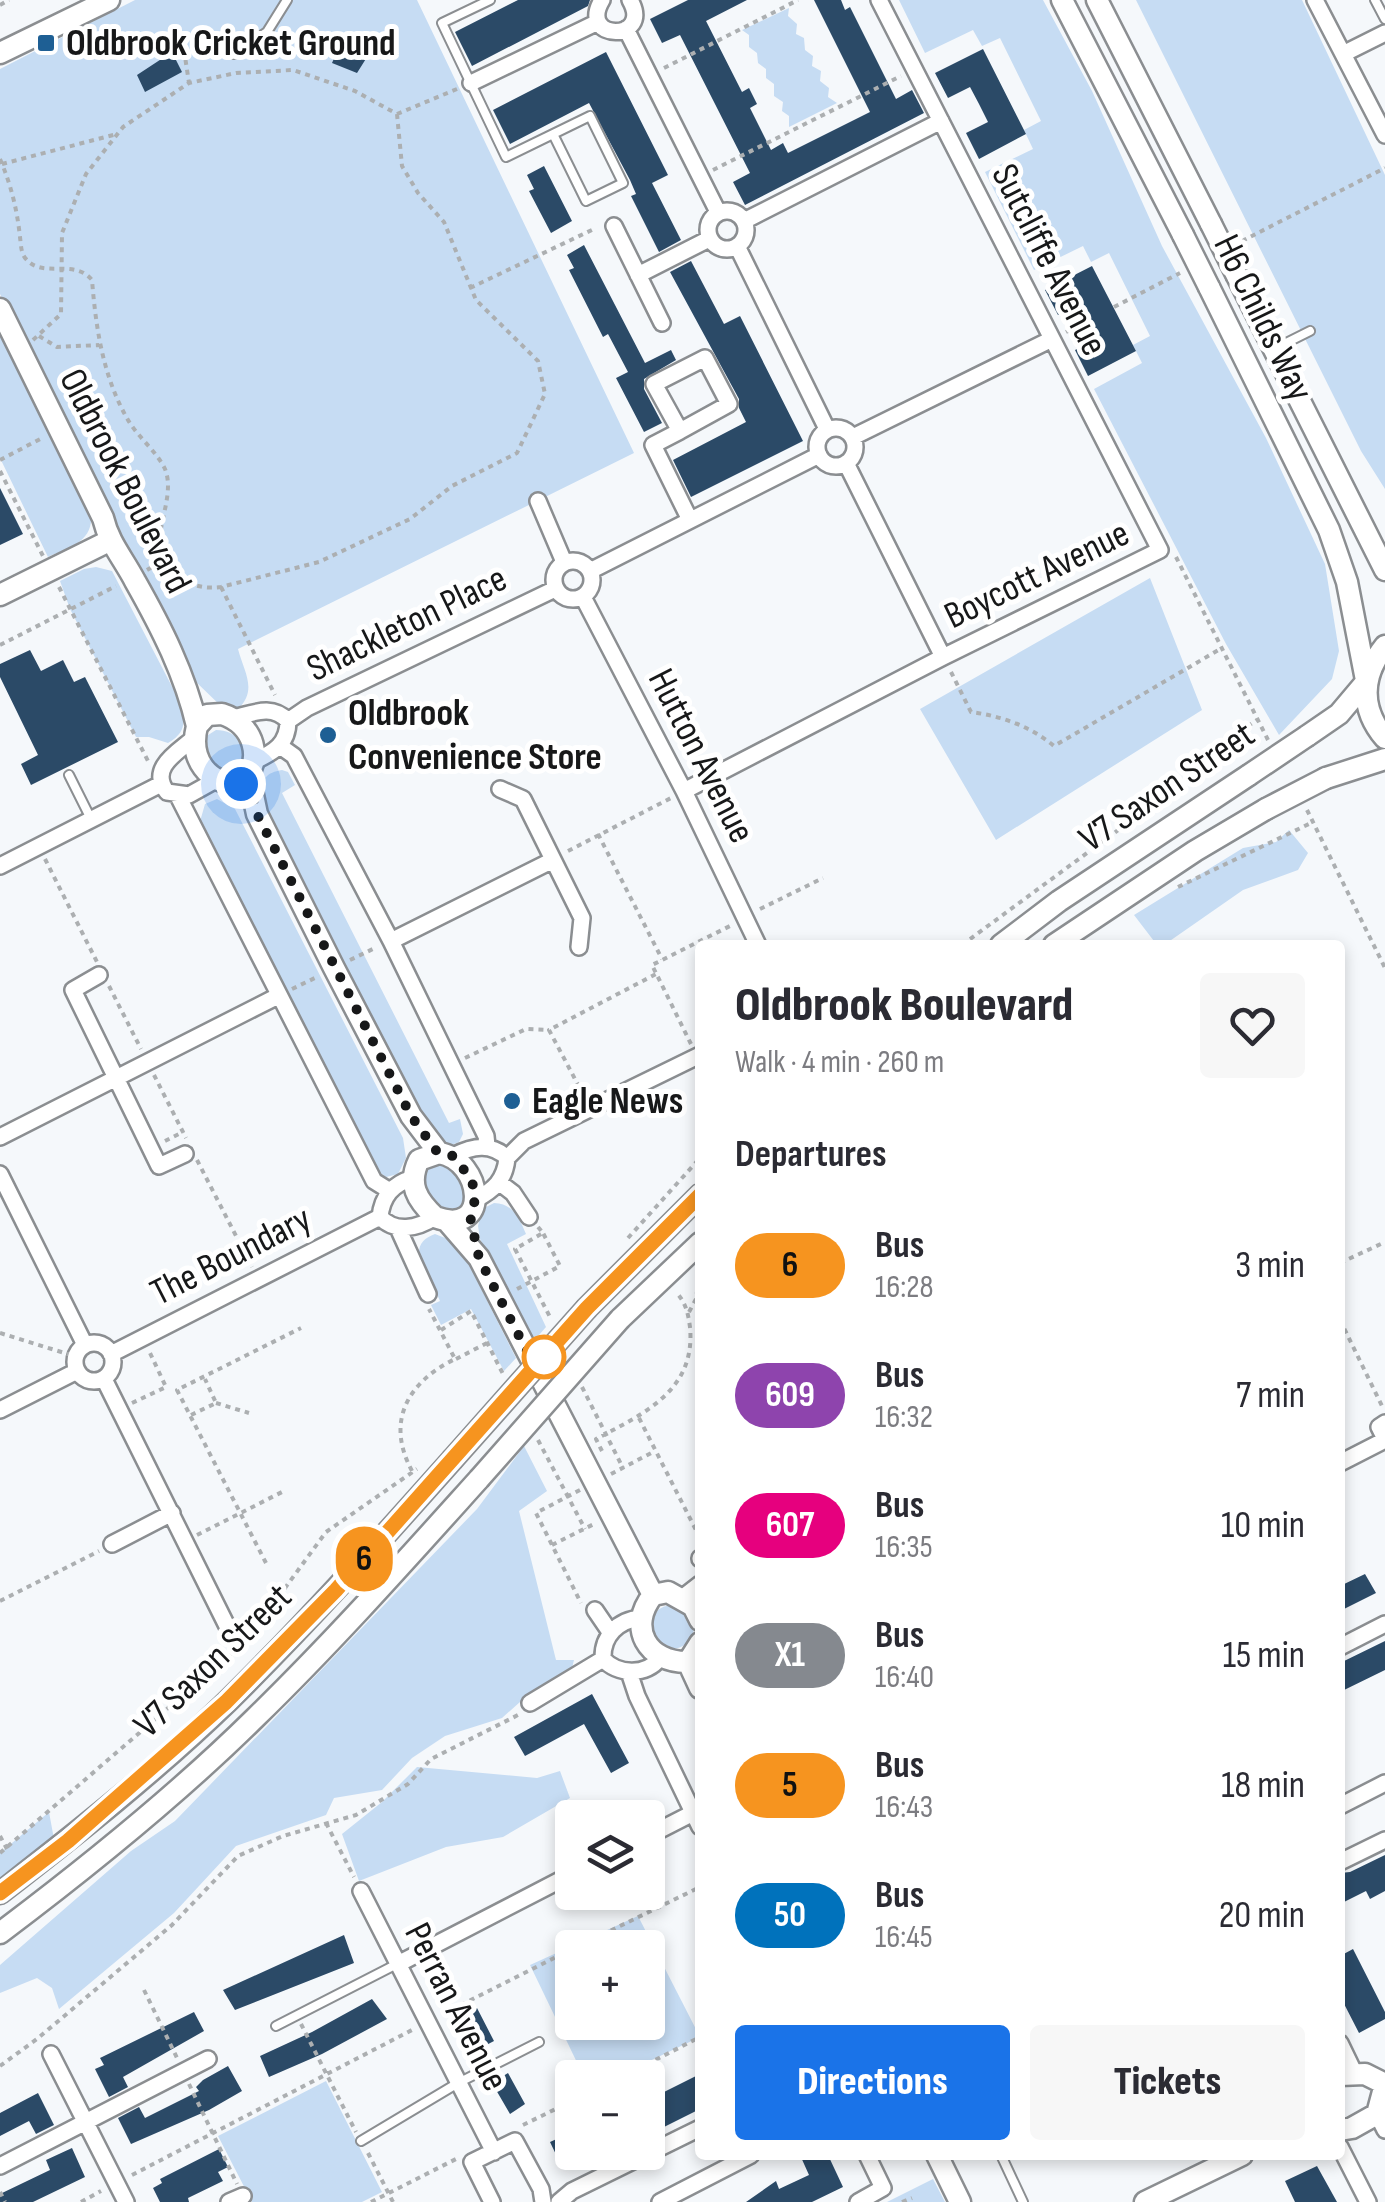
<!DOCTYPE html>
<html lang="en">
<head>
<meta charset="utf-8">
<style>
	:root { --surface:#fff; --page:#f7f7f7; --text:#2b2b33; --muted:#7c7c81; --accent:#1a73e8 }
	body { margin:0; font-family:"Sofia Sans Condensed",sans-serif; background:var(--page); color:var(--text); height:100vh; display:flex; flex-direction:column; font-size:38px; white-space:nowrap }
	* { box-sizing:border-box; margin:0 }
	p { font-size:32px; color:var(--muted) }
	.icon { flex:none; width:55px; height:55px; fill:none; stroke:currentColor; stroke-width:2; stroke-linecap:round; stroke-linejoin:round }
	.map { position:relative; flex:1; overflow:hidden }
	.side { position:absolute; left:695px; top:940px; width:650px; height:1220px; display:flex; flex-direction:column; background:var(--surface); border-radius:10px; box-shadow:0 5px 15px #0003 }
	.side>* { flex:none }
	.badge { padding:0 20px; border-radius:32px; font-size:35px; line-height:65px }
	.fabs { position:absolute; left:555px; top:1800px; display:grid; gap:20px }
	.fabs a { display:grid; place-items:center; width:110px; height:110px; border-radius:10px; background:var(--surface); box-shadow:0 5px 15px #0003; font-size:50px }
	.you { position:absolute; width:50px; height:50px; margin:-25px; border:8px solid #fff; border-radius:50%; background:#1a73e8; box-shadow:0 0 0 15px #1a73e833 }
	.map>.badge { position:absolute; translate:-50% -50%; box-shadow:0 0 0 5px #fff }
	h2 { padding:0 40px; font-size:38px; line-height:90px }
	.round { display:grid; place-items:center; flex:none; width:105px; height:105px; border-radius:10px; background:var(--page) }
	.overview { display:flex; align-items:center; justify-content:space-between; height:170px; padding:0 40px }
	h1 { font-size:48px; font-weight:800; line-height:75px }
	.primary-button { display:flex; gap:20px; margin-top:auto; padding:20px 40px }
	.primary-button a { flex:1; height:115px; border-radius:10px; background:var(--accent); color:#fff; font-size:40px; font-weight:800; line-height:115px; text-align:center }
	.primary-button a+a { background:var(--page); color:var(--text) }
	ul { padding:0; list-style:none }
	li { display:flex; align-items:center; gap:30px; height:130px; padding:0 40px }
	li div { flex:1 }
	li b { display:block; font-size:38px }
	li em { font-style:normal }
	li .badge { min-width:110px; font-weight:700; text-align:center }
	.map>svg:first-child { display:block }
	.green { fill:#c6dcf3; fill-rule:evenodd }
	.building { fill:#2b4a67 }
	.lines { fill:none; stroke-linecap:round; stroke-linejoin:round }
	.service-casing { stroke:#8b8e91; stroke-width:12 }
	.minor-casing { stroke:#8b8e91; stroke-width:20 }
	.tertiary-casing { stroke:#8b8e91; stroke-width:25 }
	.path { stroke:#acafb1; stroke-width:4; stroke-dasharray:5 5; stroke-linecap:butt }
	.service { stroke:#fff; stroke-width:8 }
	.minor { stroke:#fff; stroke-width:15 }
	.tertiary { stroke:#fff; stroke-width:20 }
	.tertiary-bridge-casing { stroke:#8b8e91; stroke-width:25; stroke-linecap:butt }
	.tertiary-bridge { stroke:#fff; stroke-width:20 }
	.line-casing { stroke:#fff; stroke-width:22 }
	.line { stroke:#f6941f; stroke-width:15 }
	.walk { stroke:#171819; stroke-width:10; stroke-dasharray:0 18 }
	.poi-dot { fill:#1e5f94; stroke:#fff; stroke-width:4 }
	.stop-dot { fill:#fff; stroke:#f6941f; stroke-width:5 }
	.labels { text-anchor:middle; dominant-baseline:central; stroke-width:10; stroke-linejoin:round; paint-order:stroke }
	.poi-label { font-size:38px; font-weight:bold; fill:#171819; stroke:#fff; text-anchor:start }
	.street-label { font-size:38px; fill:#171819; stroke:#fff }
</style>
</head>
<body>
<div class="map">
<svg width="1385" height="2202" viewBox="0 0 1385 2202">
	<rect width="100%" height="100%" fill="#f5f8fb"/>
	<path class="green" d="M135,0H417L634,453L238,649C244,672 258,690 238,709H224L194,680L0,294V69Z
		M899,0H1043L1092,91L1162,246L1266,438L1325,564L1339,651L1332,679L1279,735L1226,644L1094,389L1142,363L1133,345L1150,336L1109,253L1091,262L1083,246L1034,270L985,172L1033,149L1024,130L1041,121L1000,38L982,46L973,30L925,53Z
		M1136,0H1302L1385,175V489L1361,451Z
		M789,8L788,16L797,24L796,34L804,38L805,50L813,56L812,66L821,71L820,81L829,88L828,97L837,103L789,127V116L782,111L783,102L774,96V84L766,78V69L758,63L757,53L749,47V35L742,30Z
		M0,336L91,516C93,542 68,548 48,557L0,458Z
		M96,567L112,571L180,702C185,722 187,732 168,743L149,737H136L70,609L60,581L84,569Z
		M1150,578L1202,710L996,840L920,709Z
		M216,730C237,731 242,742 250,759L228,783L202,751L205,737Z
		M282,770L288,772L295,785L282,793L449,1123L460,1119L463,1134L459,1142L444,1148L427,1135L265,810C261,789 257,774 282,770Z
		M217,799L235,809L403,1138L406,1158L398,1174L386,1177L374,1169L199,825L205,804Z
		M1289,830L1308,853L1298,870L1243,890L1164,945H1157L1134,915L1243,848L1276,842Z
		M443,1162C460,1175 468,1188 461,1209L455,1213L430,1206L422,1179L426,1166Z
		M494,1203C514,1204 519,1218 526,1234L507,1244L546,1327L532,1343L480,1239L478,1226L482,1209Z
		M435,1234L453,1241L461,1249L516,1358L504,1371L471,1309L441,1325L431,1305L440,1301L419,1256C418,1244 424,1238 435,1234Z
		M524,1446L547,1491L519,1511L556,1660H574L571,1672L530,1693L502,1718L445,1736L412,1758L382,1790L334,1798L326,1815L236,1846L174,1913L59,2009L52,1988L37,1978L0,1993V1965L131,1851L175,1821L477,1509Z
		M650 1627a22 22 0 1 1 44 0a22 22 0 1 1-44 0Z
		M417,1767L537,1778L560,1771L570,1798L503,1837L446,1847L359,1881L342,1834L382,1802Z
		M49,1812L56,1850L0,1892V1853Z
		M638,1916L700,2037L616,2077H584L530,1965ZM572,1948H648V2022H572Z
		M326,2081L382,2192L362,2202H252L218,2136Z
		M933,2179L945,2202H887Z"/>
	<path class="building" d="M518,0H590L588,6L472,66L455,32Z
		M688,0H747L706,21L742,92L749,88L757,104L750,108L771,150L783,143L788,153L870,112L814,0H841L845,10L850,7L896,99L912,90L924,113L745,205L733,182L750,173L680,35L662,43L650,19Z
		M354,35L374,46L357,73L332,63L340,45L350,48Z
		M983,49L1026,134L979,159L966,133L988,122L979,104L970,87L948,98L935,73Z
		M172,52L182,72L145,92L137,75Z
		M606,52L668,175L652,183L681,240L659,252L631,196L636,194L630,180L589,103L510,144L493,110Z
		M544,166L572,221L551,233L529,191L534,189L527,175Z
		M584,245L645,363L671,350L676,360L644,379V389L662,423L644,432L616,378L628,372L608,334L603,337L569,270L574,268L567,255Z
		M691,261L724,324L740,316L803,441L691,497L673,460L746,422L739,408V399L670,272Z
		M1092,266L1136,351L1088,376L1075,350L1098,339L1080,303L1058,315L1045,290Z
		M0,488L23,534L0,545Z
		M30,650L41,671L63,660L74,682L85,677L118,742L31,785L21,764L38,755L0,677V664Z
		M1365,1574L1376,1593L1340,1611V1586Z
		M1385,1641V1670L1340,1692V1663Z
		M592,1694L629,1763L611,1773L584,1724L525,1756L514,1737Z
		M1385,1855V1891L1370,1899L1366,1891L1340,1904V1873L1350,1872Z
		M344,1935L354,1963L235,2010L223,1990Z
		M1353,1949L1385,2012V2019L1359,2033L1340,1996V1956Z
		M372,1999L387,2019L322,2054L269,2077L260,2056L312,2032Z
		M477,2008L494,2041L473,2052L457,2020Z
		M194,2012L204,2031L123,2077L128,2087L109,2097L95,2069L104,2065L100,2058Z
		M228,2066L242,2091L209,2110L131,2144L118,2118L139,2107L145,2118L199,2091L196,2087L203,2080Z
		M508,2073L525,2104L510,2114L492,2083Z
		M700,2074V2109L648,2135V2100Z
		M38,2093L54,2125L36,2134L29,2121L0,2136V2113Z
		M572,2132V2163L562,2167L550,2142Z
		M72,2148L85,2177L33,2202H0V2194L50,2170L46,2160Z
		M219,2149L228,2167L218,2172L223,2181L188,2198L189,2202H160L153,2188L162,2183L160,2179Z
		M800,2155H828L843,2187L812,2202H746L776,2181L779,2189L809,2175Z
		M1317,2166L1337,2202H1295L1285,2181Z"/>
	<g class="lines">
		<defs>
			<path id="service" d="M490,0L442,23L506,157L590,116L623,183L586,201L553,134
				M1375,0L1385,19
				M234,54L267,32L287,0
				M1274,349L1310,331
				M69,775L92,821
				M276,2026L397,1964
				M361,2141L458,2083L539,2042
				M1001,2155L1023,2202"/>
			<path id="minor" d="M602,0C577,42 654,42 630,0
				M1315,0L1385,135
				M626,29L718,212
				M1343,54L1385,33
				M471,83L598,22
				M708 230a19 19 0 1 1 38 0a19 19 0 1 1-38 0Z
				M744,221L941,121
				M614,226L662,323
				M737,246L827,429
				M638,275L709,239
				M817 447a19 19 0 1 1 38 0a19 19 0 1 1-38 0Z
				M680,431L729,404L705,358L654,384L680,431L653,445L690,520
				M853,437L1052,339
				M846,463L943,657
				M538,501L564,562
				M554 580a19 19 0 1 1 38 0a19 19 0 1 1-38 0Z
				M590,571L819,455
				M583,597L684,791L758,945
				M233,718C254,713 272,704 288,721C288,744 274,752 255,761
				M288,721L307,708L555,589
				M194,738C178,752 148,768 167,792L189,795L216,780
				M280,746L294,756L391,941L486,1136L487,1146
				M500,789L523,799L582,918L579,947
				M684,791L943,657L1160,550L879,0
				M178,796L374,1181L390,1191
				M0,866L161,784
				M391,941L553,860
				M99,975L73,990L159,1166L185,1154
				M0,1137L278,996
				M453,1156C472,1146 491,1142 507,1158C505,1180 494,1190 475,1200
				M507,1158L524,1141L700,1055
				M0,1174L85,1345
				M413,1178C392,1184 382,1197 380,1217C395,1233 417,1229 435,1217
				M500,1183L513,1193L529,1217
				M398,1228L428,1294
				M75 1362a19 19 0 1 1 38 0a19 19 0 1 1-38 0Z
				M111,1354L380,1217
				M104,1379L228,1628
				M0,1410L77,1371
				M1385,1423L1379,1427L1385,1439
				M1340,1463L1385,1440
				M112,1544L172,1513
				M700,1558V1559
				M682,1598L700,1584
				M595,1610L610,1632
				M641,1618C618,1620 602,1636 603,1659C618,1675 646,1676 660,1658
				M1340,1647L1385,1624
				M629,1672L637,1696L700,1827
				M530,1703L603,1659
				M1340,1806L1385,1783
				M648,1836L693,1813
				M1340,1862L1385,1840
				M361,1891L494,2152
				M398,1964L572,1874
				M1340,2043L1354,2072
				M51,2054L126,2202
				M1377,2114L1385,2130
				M1340,2147L1368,2202
				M0,2166L208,2059
				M229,2202L243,2196
				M492,2202L472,2162L515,2141L541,2189L543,2202
				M559,2202L572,2191L700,2128
				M660,2202L751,2155
				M858,2202L883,2188L867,2155"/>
			<path id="tertiary" d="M1062,0L1183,235
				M1097,0L1211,224
				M0,53L109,0
				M1237,276L1385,570
				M1209,287L1329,530L1347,582L1366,680
				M0,309L103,518C109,543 123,558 135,581C161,627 185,674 197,726
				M0,595L109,541
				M1385,646C1361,676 1360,709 1385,738
				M222,714C254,724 265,760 241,784C207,785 189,758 197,726L207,715Z
				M1307,736L1339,714L1366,682
				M249,776L257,814L334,968L411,1116L439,1153
				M1326,778L1385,759
				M1001,945L1059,901L1249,775
				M1054,945L1195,851L1266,809
				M439,1153C483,1160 492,1238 435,1217C417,1200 407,1184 419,1160Z
				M447,1221L479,1258L653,1595
				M587,1308L700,1195
				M620,1319L700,1243
				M700,1620L693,1606L668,1592L653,1595C627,1627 647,1663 688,1662L700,1643
				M688,1662L700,1688
				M0,1893C78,1832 157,1770 228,1701C306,1624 379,1542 452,1460
				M0,1933C89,1866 176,1796 255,1718C334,1641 406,1560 479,1479
				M1340,2075L1365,2074L1385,2084L1377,2114L1352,2128L1340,2130
				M937,2155L960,2202
				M1145,2202L1242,2155"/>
		</defs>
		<use href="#service" class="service-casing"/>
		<use href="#minor" class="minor-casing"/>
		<use href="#tertiary" class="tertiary-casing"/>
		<path class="path" d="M0,5L9,0
			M184,50L189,83
			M664,68L798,0
			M397,114L457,89
			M0,159C11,185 17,209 20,237C21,245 21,254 26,259C43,279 74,258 92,280C96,329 103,377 128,420C138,437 157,452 165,469C179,504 137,551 178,577C192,586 205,589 221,587L319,562L410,519L452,486L517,453L545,394L538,361L476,300L444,222L418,193L402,166L397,114
			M2,164L117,134
			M713,170L901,76
			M1242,241L1385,168
			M470,288L596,228
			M1114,307L1180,273
			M1066,332L1089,320
			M39,336L57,347L99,345
			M33,340L61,314L62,233L86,174L123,127L189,83L236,73L293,70L355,91L397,114
			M0,460L44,437
			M0,471L43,556
			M1176,557L1268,740
			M147,570L162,561
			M59,587L148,761
			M221,587L275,695
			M0,645L116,586
			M951,672L971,712C1001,716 1030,726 1054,746L1222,648
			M1307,810L1385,968
			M598,834L662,959
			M568,851L671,798
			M45,859L97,962
			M1178,887L1313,822
			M760,909L823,878
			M962,945L1197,772L1236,734L1257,720
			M350,960L377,947
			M109,986L141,1049
			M292,989L319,976
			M691,1044L652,965L730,926
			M465,1058L526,1029L549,1030
			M154,1075L186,1138
			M584,1096L549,1030L656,974
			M165,1141L183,1132
			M197,1160L252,1267
			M538,1227L543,1233L515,1249L551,1319
			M628,1238L700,1158
			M1340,1263L1385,1242
			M517,1289L560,1266L543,1233
			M689,1312L696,1299L700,1270
			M1340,1320L1383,1408
			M441,1330L471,1311L503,1374
			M0,1333L71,1355
			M456,1359L487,1343
			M582,1387L623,1468
			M132,1403L166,1387L150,1353
			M216,1403L249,1413
			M191,1415L216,1403L205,1379
			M639,1418L700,1538
			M538,1440L585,1529
			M602,1451L596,1439C643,1414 696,1391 690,1327C688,1313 686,1303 676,1292
			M412,1471C385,1421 408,1382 455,1359L429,1309
			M611,1474L655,1451
			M580,1490L536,1513L581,1603
			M197,1535L286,1490
			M552,1545L594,1524L593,1522
			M266,1563L177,1390L301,1328
			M0,1601L99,1551
			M326,1823L354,1877
			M0,1836L7,1849
			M0,1853L247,1640L326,1532L417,1469
			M575,1948L700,1887
			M144,1990L177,2058
			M443,2014L572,1949
			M301,2024L356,2132
			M0,2066L37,2039L172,1925L238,1856L283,1836L356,1815L408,1784L431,1759L518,1715
			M620,2078L700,2037
			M189,2084L237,2184
			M523,2125L572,2101
			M368,2153L393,2202
			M132,2175L412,2030
			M0,2192L5,2202
			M81,2202L101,2191
			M371,2202L456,2159
			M902,2202L912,2198"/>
		<use href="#service" class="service"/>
		<use href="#minor" class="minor"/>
		<use href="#tertiary" class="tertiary"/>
		<defs>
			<path id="tertiary-bridge" d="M1211,224L1237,276
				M1183,235L1209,287
				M1249,775L1307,736
				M1266,809L1326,778
				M452,1460L587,1308
				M479,1479L620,1319"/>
		</defs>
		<use href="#tertiary-bridge" class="tertiary-bridge-casing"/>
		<use href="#tertiary-bridge" class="tertiary-bridge"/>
	</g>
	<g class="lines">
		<defs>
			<path id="line" d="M0,1893L68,1841L226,1702L336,1590L587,1308L700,1195"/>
		</defs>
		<use href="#line" class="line-casing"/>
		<use href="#line" class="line"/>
		<path class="walk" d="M241,784L250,776L257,814L411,1116L438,1153L453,1156L472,1180L475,1200L470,1216L479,1258L536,1369L544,1357"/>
	</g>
	<g class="poi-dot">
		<rect x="36" y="33" width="20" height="20" rx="5"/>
		<circle cx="328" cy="735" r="10"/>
		<circle cx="512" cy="1101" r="10"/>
	</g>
	<circle class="stop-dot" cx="544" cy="1357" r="20"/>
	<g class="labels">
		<g class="poi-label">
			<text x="66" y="43">Oldbrook Cricket Ground</text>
			<text x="348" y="713">Oldbrook<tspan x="348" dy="44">Convenience Store</tspan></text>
			<text x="532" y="1101">Eagle News</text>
		</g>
		<g class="street-label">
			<text transform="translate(1049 260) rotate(63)">Sutcliffe Avenue</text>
			<text transform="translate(1263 318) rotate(64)">H6 Childs Way</text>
			<text transform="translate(125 481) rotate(63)">Oldbrook Boulevard</text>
			<text transform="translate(1037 575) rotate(-26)">Boycott Avenue</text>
			<text transform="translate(407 624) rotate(-26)">Shackleton Place</text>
			<text transform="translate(701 756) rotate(63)">Hutton Avenue</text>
			<text transform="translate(1167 787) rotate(-34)">V7 Saxon Street</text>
			<text transform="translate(231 1256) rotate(-27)">The Boundary</text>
			<text transform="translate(213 1661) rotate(-44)">V7 Saxon Street</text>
			<text transform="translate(456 2007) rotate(63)">Perran Avenue</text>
		</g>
	</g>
</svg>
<div class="fabs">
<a><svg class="icon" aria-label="layers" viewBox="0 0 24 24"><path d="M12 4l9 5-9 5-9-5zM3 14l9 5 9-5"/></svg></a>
<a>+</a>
<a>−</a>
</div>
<div class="you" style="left:241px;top:784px"></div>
<b class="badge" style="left:364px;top:1559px;background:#f6941f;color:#111">6</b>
<section class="side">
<div class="overview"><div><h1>Oldbrook Boulevard</h1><p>Walk · 4 min · 260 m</p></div><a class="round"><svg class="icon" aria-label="heart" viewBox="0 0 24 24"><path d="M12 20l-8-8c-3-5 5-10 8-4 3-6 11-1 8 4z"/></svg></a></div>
<h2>Departures</h2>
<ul>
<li><span class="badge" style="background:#f6941f;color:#111">6</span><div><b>Bus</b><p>16:28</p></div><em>3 min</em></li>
<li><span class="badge" style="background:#8e44ad;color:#fff">609</span><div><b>Bus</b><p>16:32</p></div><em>7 min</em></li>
<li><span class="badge" style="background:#e6007e;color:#fff">607</span><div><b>Bus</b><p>16:35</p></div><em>10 min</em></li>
<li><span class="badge" style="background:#85898f;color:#fff">X1</span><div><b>Bus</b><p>16:40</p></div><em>15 min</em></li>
<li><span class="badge" style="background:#f6941f;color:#111">5</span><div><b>Bus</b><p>16:43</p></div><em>18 min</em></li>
<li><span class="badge" style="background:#0072bc;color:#fff">50</span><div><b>Bus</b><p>16:45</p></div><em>20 min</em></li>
</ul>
<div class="primary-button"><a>Directions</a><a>Tickets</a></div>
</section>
</div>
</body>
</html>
